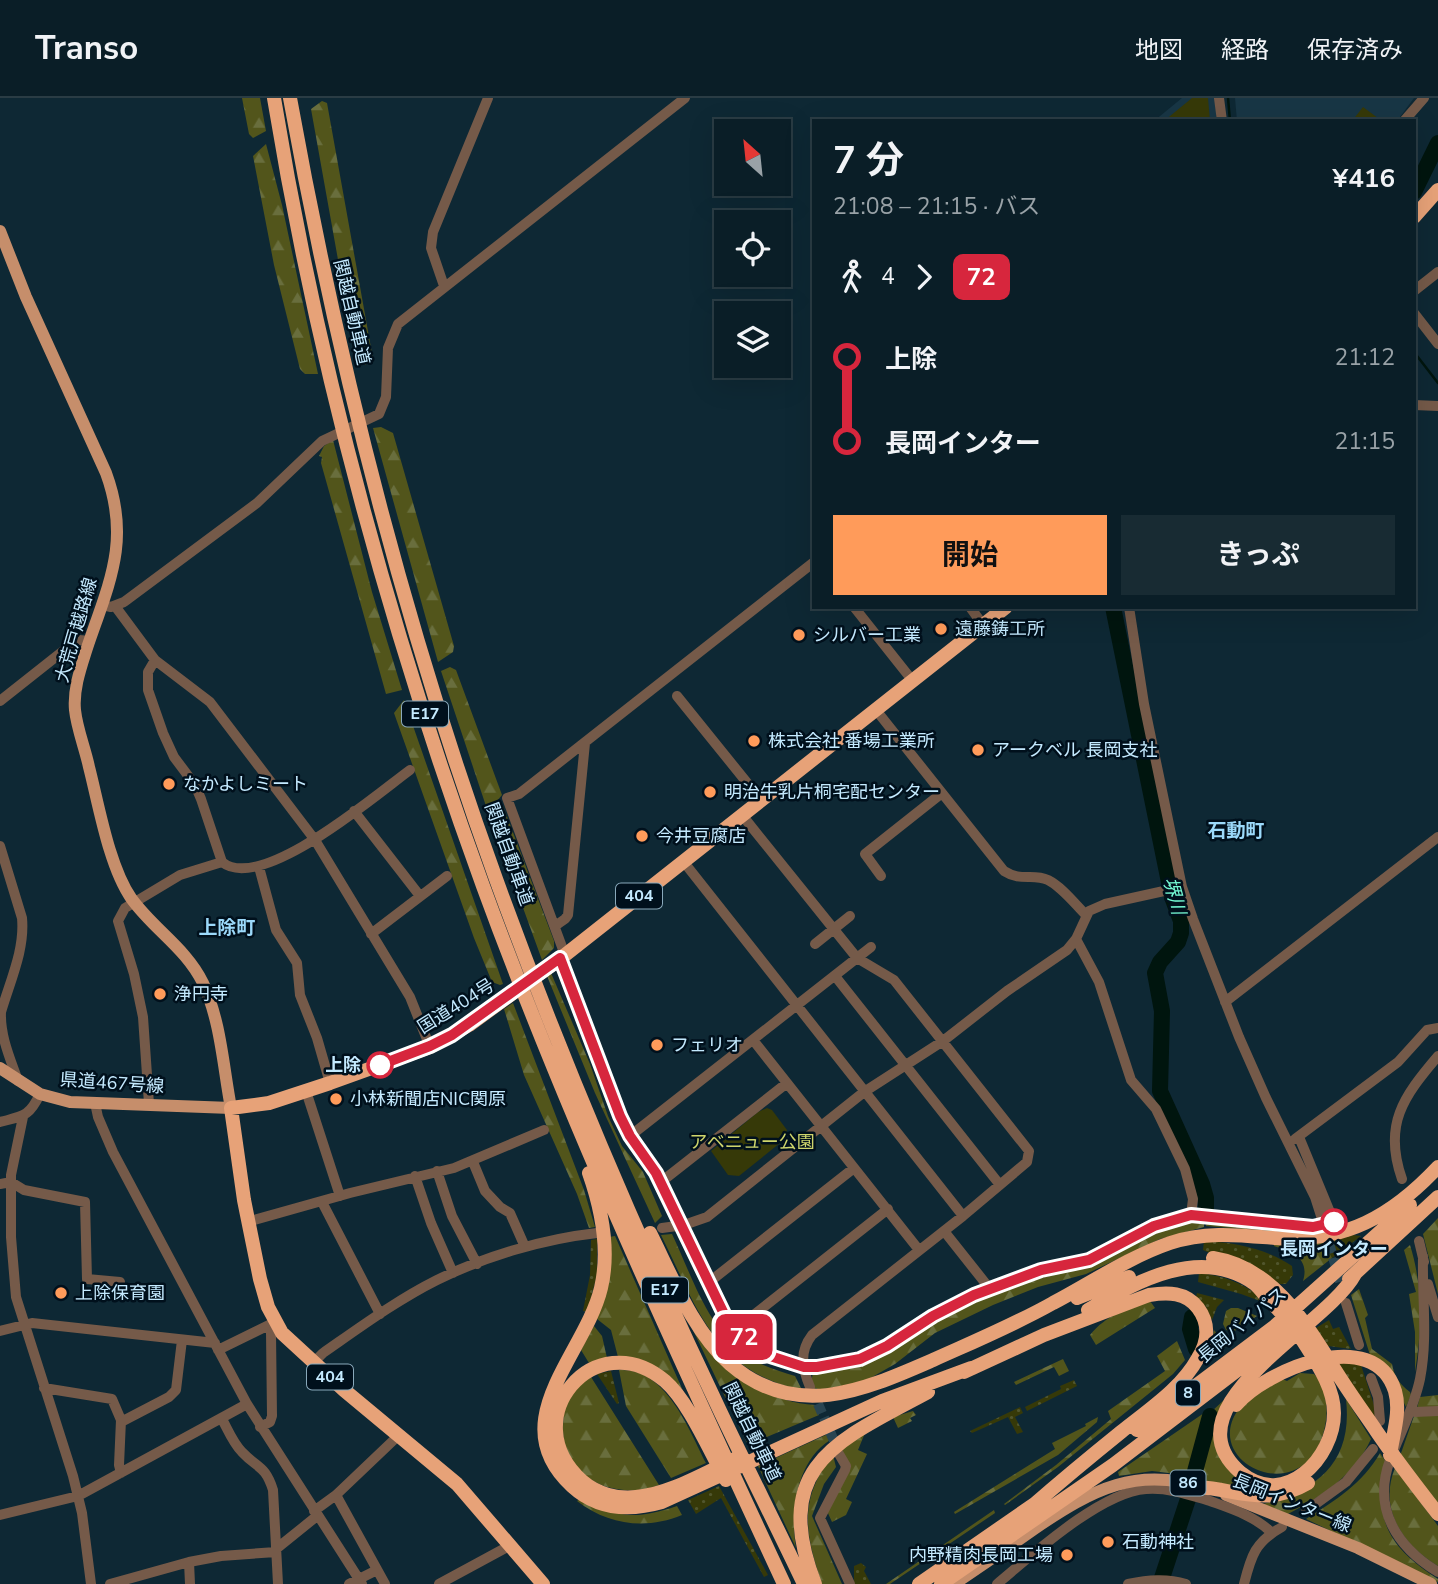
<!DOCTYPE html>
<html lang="ja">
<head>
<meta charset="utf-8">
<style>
	:root { --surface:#0a1e27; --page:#182b33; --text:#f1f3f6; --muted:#99a2a7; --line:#2a3c44; --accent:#ff9b5a }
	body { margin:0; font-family:"Nunito Sans","Noto Sans JP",sans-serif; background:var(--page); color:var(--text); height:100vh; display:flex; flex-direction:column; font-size:26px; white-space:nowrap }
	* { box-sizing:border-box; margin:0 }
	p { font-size:23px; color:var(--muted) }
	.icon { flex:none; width:38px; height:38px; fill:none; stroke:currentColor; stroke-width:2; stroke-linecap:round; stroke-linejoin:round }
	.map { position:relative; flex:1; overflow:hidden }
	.sheet { position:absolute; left:812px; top:21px; width:604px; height:490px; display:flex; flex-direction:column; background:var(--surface); border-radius:0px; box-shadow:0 7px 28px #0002,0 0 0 2px var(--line) }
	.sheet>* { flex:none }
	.badge { padding:0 14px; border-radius:10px; font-size:24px; line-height:46px }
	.needle { width:46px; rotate:333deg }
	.tools { position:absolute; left:714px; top:21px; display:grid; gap:14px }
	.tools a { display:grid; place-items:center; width:77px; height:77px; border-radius:0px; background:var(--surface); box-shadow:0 7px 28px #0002,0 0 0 2px var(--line); font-size:35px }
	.map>.badge { position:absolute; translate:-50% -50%; box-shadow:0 0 0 4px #fff }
	.legs { display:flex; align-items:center; gap:10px; height:77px; padding:0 21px; font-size:23px }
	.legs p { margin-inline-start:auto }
	.summary { display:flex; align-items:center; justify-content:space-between; height:119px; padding:0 21px }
	h1 { font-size:38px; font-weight:700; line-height:52px }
	.button { display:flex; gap:14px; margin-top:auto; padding:14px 21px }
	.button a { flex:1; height:80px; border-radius:0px; background:var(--accent); color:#111; font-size:28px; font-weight:700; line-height:80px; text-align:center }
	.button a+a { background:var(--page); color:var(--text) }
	ul { padding:0 21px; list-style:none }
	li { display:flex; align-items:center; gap:24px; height:84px; font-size:26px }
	li i { display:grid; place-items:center; width:10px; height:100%; margin:0 9px; background:currentColor }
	li i::after { content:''; width:18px; height:18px; margin:-9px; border:5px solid; border-radius:50%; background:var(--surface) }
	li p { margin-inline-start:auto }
	li:first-child i { background:linear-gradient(#0000 50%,currentColor 0) }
	li:last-child i { background:linear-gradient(currentColor 50%,#0000 0) }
	header { display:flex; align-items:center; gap:42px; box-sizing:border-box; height:98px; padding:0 35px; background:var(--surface); border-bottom:2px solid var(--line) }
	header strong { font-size:33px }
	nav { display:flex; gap:38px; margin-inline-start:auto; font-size:24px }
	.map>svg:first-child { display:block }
	.built { fill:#183645 }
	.grass { fill:url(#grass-dots) }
	.forest { fill:url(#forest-firs) }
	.park { fill:#363908 }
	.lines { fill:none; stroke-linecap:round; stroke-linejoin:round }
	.stream { stroke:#00150e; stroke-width:2.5 }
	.river { stroke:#00150e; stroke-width:16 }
	.minor-tunnel { stroke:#294552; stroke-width:10; stroke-dasharray:10 5; stroke-linecap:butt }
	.minor { stroke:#755a49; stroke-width:10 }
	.major { stroke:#c68e6b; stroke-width:12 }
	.highway { stroke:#e7a278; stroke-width:14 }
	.line-1-casing { stroke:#fff; stroke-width:16 }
	.line-1 { stroke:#d7263d; stroke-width:10 }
	.poi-dot { fill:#ff9b5a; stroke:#00101c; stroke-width:2.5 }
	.stop-1-dot { fill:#fff; stroke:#d7263d; stroke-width:3.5 }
	.labels { text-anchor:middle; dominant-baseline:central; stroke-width:5; stroke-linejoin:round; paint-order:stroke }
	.shield { fill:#00101c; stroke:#89a9bb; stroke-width:2 }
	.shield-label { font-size:16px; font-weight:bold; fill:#c4eaff }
	.street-label { font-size:18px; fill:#c4eaff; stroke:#00101c }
	.poi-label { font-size:18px; fill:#c4eaff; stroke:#00101c; text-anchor:start }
	.stop-label { font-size:18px; font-weight:bold; fill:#c4eaff; stroke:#00101c; text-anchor:end }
	.park-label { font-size:18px; fill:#ced56c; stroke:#00101c }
	.neighbourhood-label { font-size:19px; font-weight:bold; fill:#9bd9fa; stroke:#00101c }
	.water-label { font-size:19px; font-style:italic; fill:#73f8d2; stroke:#00101c }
</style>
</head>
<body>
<header>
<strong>Transo</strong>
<nav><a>地図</a><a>経路</a><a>保存済み</a></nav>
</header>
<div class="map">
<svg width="1438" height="1486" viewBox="0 0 1438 1486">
	<defs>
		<pattern id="grass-dots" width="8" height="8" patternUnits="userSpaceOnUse" patternTransform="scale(1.75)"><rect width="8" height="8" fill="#363908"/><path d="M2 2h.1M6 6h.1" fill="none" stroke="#51562d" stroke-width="1.8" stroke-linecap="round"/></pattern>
		<pattern id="forest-firs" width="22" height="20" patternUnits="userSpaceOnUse" patternTransform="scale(1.75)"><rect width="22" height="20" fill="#52551b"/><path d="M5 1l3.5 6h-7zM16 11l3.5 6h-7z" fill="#696e3d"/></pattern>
	</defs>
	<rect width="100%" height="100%" fill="#0e2834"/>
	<path class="built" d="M1182,0H1215L1217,23H1154Z
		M1235,0H1414L1397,23H1237Z"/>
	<path class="grass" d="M1353,1137L1361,1138L1332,1160L1323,1143Z
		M597,1141V1177L587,1214L583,1213L590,1177L591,1142Z
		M1204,1143C1233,1144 1268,1151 1292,1168L1293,1177L1286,1186H1280L1203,1152Z
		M1199,1175C1225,1178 1243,1185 1263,1201L1260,1203L1241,1196L1198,1184Z
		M1197,1195L1224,1202L1217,1209L1212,1222L1206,1209L1196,1199Z
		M1329,1222L1333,1231L1339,1229L1351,1251L1328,1248L1316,1230Z
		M1344,1264L1361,1267L1374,1307L1376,1322L1338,1265Z
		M611,1273L619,1305L617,1306L597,1276Z
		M1074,1282L1077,1288L1027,1313L1025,1309L1061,1291L1060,1288Z
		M1020,1309L1023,1315L1015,1319L1023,1334L1017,1336L1008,1319L972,1335L970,1333Z
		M719,1388L768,1477L764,1479L721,1400L696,1416L688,1402Z
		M861,1465L866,1469L864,1473L871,1486H854V1468Z"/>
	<path class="forest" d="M242,0H260L266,33L253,40L249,36Z
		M322,3L327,5L373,261L365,267L349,223L311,11Z
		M266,46L282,107L318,276H305L300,271L274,167L253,58Z
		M381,329L393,335L454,548L453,554L438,564L373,330Z
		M333,342L372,494L402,592L386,596L321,365L322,359L319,358L324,348Z
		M450,569L456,572L502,697L496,704L503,708L554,843V850L542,862L486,708L441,573Z
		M404,602L503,886L500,887L492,884L474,840L394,615Z
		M551,875L590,966L608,1018L622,1048L643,1074L662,1118L655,1125L595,995L547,878Z
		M513,905L584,1092L595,1129L589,1130L577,1096L524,977L504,911Z
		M1438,1120V1196L1423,1136Z
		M1190,1123H1204V1129L1160,1141L1086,1176L1038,1189L993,1207L935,1235L895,1266L867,1282L852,1287L815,1292L811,1284L813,1275L816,1273L867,1264L889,1253L922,1228L977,1199L984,1201L1020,1185L1083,1170L1165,1127Z
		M1207,1123L1294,1134V1135L1206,1128Z
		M672,1136C692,1178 708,1233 750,1260C764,1269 780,1273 795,1278L802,1292C714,1274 697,1209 661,1137Z
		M615,1138L687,1302C667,1278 651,1261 618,1259L611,1232L597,1221L609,1139Z
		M1323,1143L1332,1160L1303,1183C1310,1160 1292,1154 1274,1148V1145Z
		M1410,1147C1423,1188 1422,1232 1415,1274V1234L1409,1196L1416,1194L1404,1152Z
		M1359,1191L1368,1217L1365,1220L1372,1251L1392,1266C1394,1278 1400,1287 1410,1294L1411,1297L1406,1309C1397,1290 1392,1268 1370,1257L1351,1197Z
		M1150,1203L1155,1210L1096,1247L1090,1237C1106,1217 1127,1211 1150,1203Z
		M1231,1210H1238L1257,1218L1233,1234L1226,1232L1223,1226L1226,1213Z
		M594,1228L602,1238L607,1260L589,1265L581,1252Z
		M692,1230C732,1267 757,1304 815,1307L819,1317L748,1347Z
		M1214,1232L1223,1243L1229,1246L1204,1265L1211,1251Z
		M1177,1243L1185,1262L1173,1276L1058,1369L1005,1407L1004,1406L1056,1367L1111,1321L1108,1313L1165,1273L1157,1258Z
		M1063,1261L1069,1273L1059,1278L1054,1269L1016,1287L1014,1284Z
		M619,1272C666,1269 689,1332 706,1365L671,1380L626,1308Z
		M1300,1275L1314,1276C1325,1287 1328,1307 1326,1322C1313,1417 1199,1368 1238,1312C1247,1298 1268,1290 1282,1281L1287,1283Z
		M591,1279L659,1387C618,1403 564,1382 563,1333C563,1319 564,1310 571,1297C576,1290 584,1284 591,1279Z
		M1438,1297V1309L1417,1310L1420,1299Z
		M1346,1301L1371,1341C1355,1377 1321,1399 1288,1416L1263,1406C1319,1392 1353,1363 1346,1301Z
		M1224,1302L1218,1321L1217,1342L1265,1390H1228L1196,1379L1211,1314Z
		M913,1313L916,1317L910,1320L912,1323L898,1330L893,1319Z
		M1204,1315H1207L1208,1318L1193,1378L1152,1373L1119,1378L1118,1374Z
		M1438,1316V1408L1400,1358L1414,1318Z
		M1098,1319L1097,1324L1058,1357L955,1416L954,1414L1055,1351L1052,1345L1086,1328L1085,1326Z
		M865,1335L858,1352L867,1356L846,1401L852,1404L846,1417L832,1424L827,1413L849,1367L841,1350Z
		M828,1336L830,1342C796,1364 790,1414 796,1450L758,1368Z
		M1380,1355L1386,1364C1372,1421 1389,1450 1438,1481V1484L1306,1421C1336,1402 1362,1386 1380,1355Z
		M833,1357L836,1369L824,1386L812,1418L842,1486H822C805,1436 798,1401 833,1357Z
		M1395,1370L1438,1428V1468C1403,1447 1378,1411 1395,1370Z
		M580,1401C620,1420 635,1422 677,1408L682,1417C646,1432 608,1427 577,1403Z
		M994,1412L995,1415L890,1486H886Z"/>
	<path class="park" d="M1192,0H1208L1210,23H1164Z
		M1363,9L1382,23H1352Z
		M767,1010L772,1012L787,1032L785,1041L739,1078L728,1077L711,1053L758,1014Z"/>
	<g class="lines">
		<path class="stream" d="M1228,0L1230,23
			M1414,254L1438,285"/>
		<path class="river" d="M1414,94L1438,45
			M1113,509L1172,799L1181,823V835L1178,844L1160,864L1155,875L1162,913L1160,993L1202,1086L1206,1100V1116
			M1192,1219L1190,1231L1196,1251
			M1194,1377L1210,1318
			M1160,1486L1188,1401"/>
		<path class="minor-tunnel" d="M1325,1131L1343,1194
			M812,1292L838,1352"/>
		<path class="minor" d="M1219,0L1222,23
			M1404,23L1424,0
			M444,188L431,150L433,134L488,0
			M1414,193L1438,174
			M1414,215L1438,246
			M1414,307L1438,308
			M102,507L111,509L124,504L257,405L322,343L379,316L386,299L388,250L398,226L685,0
			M115,508L155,562L210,604L315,742L410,899L430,949
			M854,509L912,582
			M970,509L983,527
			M1129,509L1144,606L1182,789L1193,821L1239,939L1266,1000L1315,1099L1322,1121
			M155,562L148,574V592L163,635L174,659L195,687L201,701L222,764
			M677,598L761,702
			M0,603L72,546L79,542L90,543
			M876,612L1004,773C1021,784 1033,775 1048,782C1062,789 1075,806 1086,817
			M354,713L420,798
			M742,717L857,860L894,882L1029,1053L1027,1064L963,1118L812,1237C799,1254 802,1270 810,1289
			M0,748L22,820C25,852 10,883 1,914C0,938 10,960 18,983
			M683,763L963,1118
			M259,769L276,832L297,865L300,897L317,940L330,985
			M881,778L865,756L942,695
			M555,828L565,821L568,817L585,645
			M371,836L447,778
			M815,846L850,818
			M565,857L507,700L519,696L814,464
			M560,860L620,1018L630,1038L656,1075L725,1218L753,1248L764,1256L804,1269H817L860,1261L887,1249L932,1218L974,1197L1041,1172L1089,1162L1154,1128L1191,1117L1193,1101L1185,1071L1156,1011L1131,982L1099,884L1076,841
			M835,878L1000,1087
			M1225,904L1438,739
			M753,942L919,1152
			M306,993L340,1098
			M95,1005L98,1019L113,1054L247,1306L362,1486
			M149,1006L143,919L134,876L118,823L125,810L180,777L222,764C261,796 377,696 410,672
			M23,1019L11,1077V1139L16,1199L73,1378L82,1415L91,1486
			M0,1024C23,1018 29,1019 40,996
			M630,1038L871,849
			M1295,1041L1398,964L1427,932L1438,930
			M473,1064L485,1093L500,1109L510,1115L525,1149
			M437,1073L452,1118L477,1166
			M415,1078L431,1125L453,1175
			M1402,1081C1383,1027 1403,999 1438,958
			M661,1084L787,985
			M0,1086L11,1084L24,1092L85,1104L87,1181L120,1184
			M322,1104L380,1216
			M1191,1117L1313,1129L1334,1124L1299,1039
			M247,1124L350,1095L454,1070L544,1032
			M662,1130L684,1127L707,1119L864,994L943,943L1007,893L1067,852L1076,841L1089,813L1105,806L1182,789
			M944,1133L990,1191
			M1419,1143L1424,1164
			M1423,1158C1422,1200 1428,1240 1420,1281C1414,1310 1400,1335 1390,1362C1372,1411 1397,1449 1438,1474
			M708,1185L854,1070
			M1428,1186L1438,1219
			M1346,1205L1359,1247
			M736,1231L888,1111
			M0,1233L32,1225L215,1245
			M218,1252L275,1224
			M314,1264L323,1255C359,1230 397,1202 437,1182C486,1158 543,1141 597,1135
			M1371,1280L1378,1299L1380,1323
			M44,1290L112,1301L121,1322L119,1367L121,1375
			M1415,1314L1438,1313
			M222,1321C228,1332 233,1345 242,1354C258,1371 265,1367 273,1392L278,1486
			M121,1324L169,1299L176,1292L182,1242
			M260,1329L270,1324L272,1318L271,1235L275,1224
			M839,1356L846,1368L845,1372L820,1420L850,1486
			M336,1397L385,1486
			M314,1413L336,1397L399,1337
			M1306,1413L1346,1384L1373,1351
			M0,1417L78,1398L247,1306
			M276,1451L317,1418
			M189,1464L221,1458L276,1454
			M110,1486L189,1464L190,1486
			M349,1486L377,1472
			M439,1486L511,1447
			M997,1486C1032,1457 1101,1394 1146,1391C1167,1389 1190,1397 1210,1403C1232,1411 1255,1418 1272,1435
			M1128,1486C1148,1482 1166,1480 1186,1486
			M1244,1486C1251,1458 1255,1444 1282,1429"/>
		<path class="major" d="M0,133L26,199L106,375C131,443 109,485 87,550C81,569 73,591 75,612C77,631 85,650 89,669C99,708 109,768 131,800C153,831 186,850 203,885C221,924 223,968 231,1010L70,1004L40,996L0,970
			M1226,1397L1358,1450L1431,1486
			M954,1486C981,1468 1007,1450 1034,1431C1093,1391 1137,1367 1208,1391"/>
		<path class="highway" d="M274,0C318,268 390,533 483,788C570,1026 677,1256 784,1486
			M290,0C338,266 404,527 496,781C561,960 639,1143 721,1315C748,1372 777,1429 804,1486
			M1414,119L1438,92
			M589,1075C602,1112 610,1152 601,1190C585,1257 502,1323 572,1388C598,1412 630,1413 662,1404L882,1303L971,1270
			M650,1135C672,1179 693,1233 730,1266C796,1323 864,1292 933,1262C973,1244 1014,1227 1053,1205C1091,1185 1129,1159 1170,1145C1205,1133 1239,1137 1275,1140C1345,1145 1392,1118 1438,1069
			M1213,1160C1271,1169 1303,1221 1332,1267C1346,1290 1362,1312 1377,1334C1396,1362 1417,1389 1438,1416
			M1349,1181L1438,1099
			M1077,1200L1129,1179
			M1088,1212C1137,1183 1201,1147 1255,1186C1261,1191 1264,1197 1269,1202C1282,1215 1293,1228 1303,1243C1316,1264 1334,1289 1334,1315C1334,1360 1285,1411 1241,1375C1163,1308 1327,1229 1355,1176
			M964,1274L1044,1237L1149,1197C1168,1194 1186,1194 1198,1210C1210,1226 1208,1244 1198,1260C1181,1291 1148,1312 1121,1334C1090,1359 1060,1384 1030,1410
			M1236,1307C1266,1272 1374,1226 1395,1293C1401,1314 1393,1335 1390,1357
			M1137,1332L1275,1228L1410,1107
			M726,1382C710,1354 689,1304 665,1283C595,1224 513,1321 582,1383C597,1396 617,1401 636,1399C670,1396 704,1375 735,1361
			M1200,1389C1241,1393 1269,1408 1308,1385
			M543,1486L457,1386L344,1292L282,1235L268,1209L260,1181L244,1102L231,1010L269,1005L330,985L430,949L469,927L565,857L1006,509
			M815,1486C769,1367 839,1342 928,1294
			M919,1486L1036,1405
			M941,1486L1113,1367L1286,1235"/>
	</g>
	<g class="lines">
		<defs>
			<path id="line-1" d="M380,967L430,948L452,937L560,860L620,1018L630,1038L656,1075L725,1218L753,1248L764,1256L804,1269H817L860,1261L887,1248L933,1218L974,1197L1041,1172L1089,1162L1154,1128L1191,1117L1313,1129L1334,1124"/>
		</defs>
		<use href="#line-1" class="line-1-casing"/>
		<use href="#line-1" class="line-1"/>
	</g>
	<g class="poi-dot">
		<circle cx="941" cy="531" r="7"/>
		<circle cx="799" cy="537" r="7"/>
		<circle cx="754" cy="643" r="7"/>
		<circle cx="978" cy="652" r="7"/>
		<circle cx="169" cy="686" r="7"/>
		<circle cx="710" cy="694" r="7"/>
		<circle cx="642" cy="738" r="7"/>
		<circle cx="160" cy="896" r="7"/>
		<circle cx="657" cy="947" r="7"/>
		<circle cx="336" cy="1001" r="7"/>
		<circle cx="61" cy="1195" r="7"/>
		<circle cx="1108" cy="1444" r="7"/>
		<circle cx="1067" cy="1457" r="7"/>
	</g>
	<g class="stop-1-dot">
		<circle cx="380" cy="967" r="12"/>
		<circle cx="1334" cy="1124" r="12"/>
	</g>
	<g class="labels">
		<g class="shield">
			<rect x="402" y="603.5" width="46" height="25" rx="5"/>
			<rect x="616" y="785.5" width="46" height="25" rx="5"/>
			<rect x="642" y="1179.5" width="46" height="25" rx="5"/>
			<rect x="307" y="1266.5" width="46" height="25" rx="5"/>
			<rect x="1176" y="1282.5" width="24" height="25" rx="5"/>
			<rect x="1170.5" y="1372.5" width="35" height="25" rx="5"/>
		</g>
		<g class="shield-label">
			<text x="425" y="616">E17</text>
			<text x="639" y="798">404</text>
			<text x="665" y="1192">E17</text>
			<text x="330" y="1279">404</text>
			<text x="1188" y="1295">8</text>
			<text x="1188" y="1385">86</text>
		</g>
		<g class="street-label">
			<text transform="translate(352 214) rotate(77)">関越自動車道</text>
			<text transform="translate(76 532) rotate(-74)">大荒戸越路線</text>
			<text transform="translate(509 756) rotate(70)">関越自動車道</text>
			<text transform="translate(456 908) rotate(-32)">国道404号</text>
			<text transform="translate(112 985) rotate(4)">県道467号線</text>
			<text transform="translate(1242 1227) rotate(-39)">長岡バイパス</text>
			<text transform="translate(752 1334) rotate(64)">関越自動車道</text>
			<text transform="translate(1292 1405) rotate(22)">長岡インター線</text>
		</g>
		<g class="poi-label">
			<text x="955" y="531">遠藤鋳工所</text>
			<text x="813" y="537">シルバー工業</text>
			<text x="768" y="643">株式会社 番場工業所</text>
			<text x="992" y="652">アークベル 長岡支社</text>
			<text x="183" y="686">なかよしミート</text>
			<text x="724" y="694">明治牛乳片桐宅配センター</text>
			<text x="656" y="738">今井豆腐店</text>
			<text x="174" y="896">浄円寺</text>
			<text x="671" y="947">フェリオ</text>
			<text x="350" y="1001">小林新聞店NIC関原</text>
			<text x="75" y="1195">上除保育園</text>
			<text x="1122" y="1444">石動神社</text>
			<text x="1053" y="1457" text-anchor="end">内野精肉長岡工場</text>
		</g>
		<g class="stop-label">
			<text x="361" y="967">上除</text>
			<text x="1334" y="1151" text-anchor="middle">長岡インター</text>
		</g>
		<g class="park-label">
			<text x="752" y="1044">アベニュー公園</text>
		</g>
		<g class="neighbourhood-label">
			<text x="1236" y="733">石動町</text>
			<text x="227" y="830">上除町</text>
		</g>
		<g class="water-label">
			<text transform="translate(1174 798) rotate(75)">堺川</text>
		</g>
	</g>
</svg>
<div class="tools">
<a><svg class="needle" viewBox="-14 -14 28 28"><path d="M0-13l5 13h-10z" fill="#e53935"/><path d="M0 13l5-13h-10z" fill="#99a2a7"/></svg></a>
<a><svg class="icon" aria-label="locate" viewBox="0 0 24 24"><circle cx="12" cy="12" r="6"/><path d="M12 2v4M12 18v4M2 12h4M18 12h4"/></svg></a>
<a><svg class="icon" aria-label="layers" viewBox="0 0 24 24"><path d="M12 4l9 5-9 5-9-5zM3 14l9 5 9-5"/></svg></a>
</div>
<b class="badge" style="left:744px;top:1239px;background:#d7263d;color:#fff">72</b>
<section class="sheet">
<div class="summary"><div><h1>7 分</h1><p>21:08 – 21:15 · バス</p></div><b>¥416</b></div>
<div class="legs"><svg class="icon" aria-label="walk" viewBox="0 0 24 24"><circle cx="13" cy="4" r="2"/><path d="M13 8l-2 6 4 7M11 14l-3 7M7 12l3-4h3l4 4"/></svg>4<svg class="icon" aria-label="forward" viewBox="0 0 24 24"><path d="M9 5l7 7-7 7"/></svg><b class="badge" style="background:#d7263d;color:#fff">72</b></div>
<ul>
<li><i style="color:#d7263d"></i><b>上除</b><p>21:12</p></li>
<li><i style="color:#d7263d"></i><b>長岡インター</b><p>21:15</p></li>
</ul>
<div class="button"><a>開始</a><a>きっぷ</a></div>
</section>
</div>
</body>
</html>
